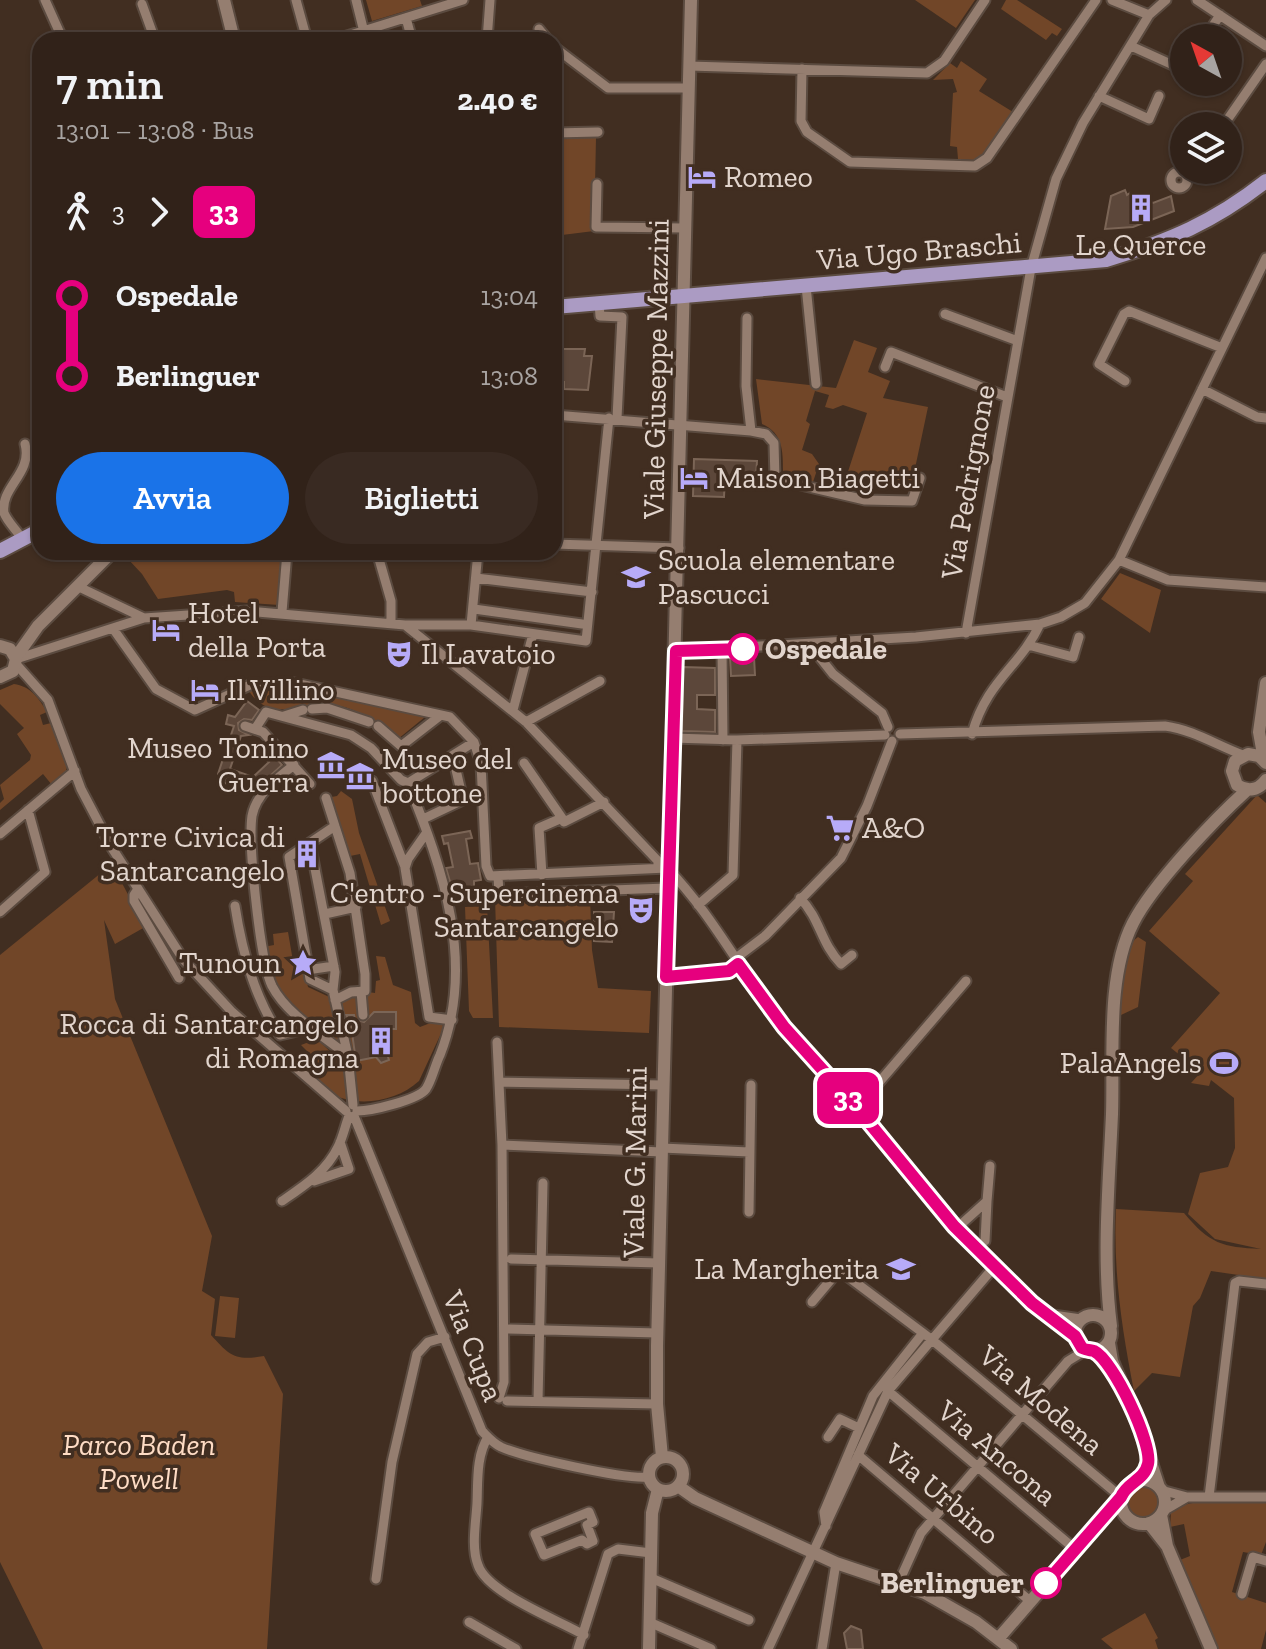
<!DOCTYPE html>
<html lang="it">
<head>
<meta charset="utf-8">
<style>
	:root { --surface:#312219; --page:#392a22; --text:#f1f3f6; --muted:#a8a4a2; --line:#4c3f38; --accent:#1a73e8 }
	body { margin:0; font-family:"Zilla Slab",serif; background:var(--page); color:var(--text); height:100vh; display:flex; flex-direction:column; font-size:30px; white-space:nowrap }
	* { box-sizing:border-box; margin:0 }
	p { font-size:26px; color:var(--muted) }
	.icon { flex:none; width:44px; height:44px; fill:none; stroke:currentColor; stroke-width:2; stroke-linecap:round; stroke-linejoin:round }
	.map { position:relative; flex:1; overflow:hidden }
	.drawer { position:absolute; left:32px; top:32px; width:530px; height:528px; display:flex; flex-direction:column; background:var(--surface); border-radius:24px; box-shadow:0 2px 6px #0004,0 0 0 2px var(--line) }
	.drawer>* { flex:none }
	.badge { padding:0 16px; border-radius:12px; font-size:28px; line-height:52px }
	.needle { width:52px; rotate:320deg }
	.buttons { position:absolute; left:1170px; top:24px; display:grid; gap:16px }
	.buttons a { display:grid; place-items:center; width:72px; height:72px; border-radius:50%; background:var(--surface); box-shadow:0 2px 6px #0004,0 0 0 2px var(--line); font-size:40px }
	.map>.badge { position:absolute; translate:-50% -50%; box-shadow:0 0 0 4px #fff }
	.legs { display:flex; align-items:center; gap:12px; height:88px; padding:0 24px; font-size:26px }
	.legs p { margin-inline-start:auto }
	.headline { display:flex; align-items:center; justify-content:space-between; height:136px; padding:0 24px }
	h1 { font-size:44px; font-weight:600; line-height:60px }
	.action { display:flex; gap:16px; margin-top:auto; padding:16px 24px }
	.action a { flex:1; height:92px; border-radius:48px; background:var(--accent); color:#fff; font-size:32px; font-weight:600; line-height:92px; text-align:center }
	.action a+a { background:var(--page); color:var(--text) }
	ul { padding:0 24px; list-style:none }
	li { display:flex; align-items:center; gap:28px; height:80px; font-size:30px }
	li i { display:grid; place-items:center; width:12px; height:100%; margin:0 10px; background:currentColor }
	li i::after { content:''; width:20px; height:20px; margin:-10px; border:6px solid; border-radius:50%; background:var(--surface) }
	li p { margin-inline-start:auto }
	li:first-child i { background:linear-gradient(#0000 50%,currentColor 0) }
	li:last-child i { background:linear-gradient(currentColor 50%,#0000 0) }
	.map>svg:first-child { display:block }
	.green { fill:#714628 }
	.building { fill:#5c473a; stroke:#7b6556; stroke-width:2 }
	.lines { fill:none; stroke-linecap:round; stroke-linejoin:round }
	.street-casing { stroke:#5b4b40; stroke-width:13 }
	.secondary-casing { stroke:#5b4b40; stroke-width:16 }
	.primary-casing { stroke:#5b4b40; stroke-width:18 }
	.street { stroke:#957e70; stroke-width:9 }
	.secondary { stroke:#957e70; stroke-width:12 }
	.primary { stroke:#ab9bc3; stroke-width:14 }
	.line-1-casing { stroke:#fff; stroke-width:18 }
	.line-1 { stroke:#e6007e; stroke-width:12 }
	.stop-1-dot { fill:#fff; stroke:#e6007e; stroke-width:4 }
	.labels { text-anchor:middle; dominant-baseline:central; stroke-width:7; stroke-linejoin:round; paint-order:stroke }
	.poi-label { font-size:30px; fill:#e2d5cd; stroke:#412e21; text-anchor:start }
	.street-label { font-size:30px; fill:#e2d5cd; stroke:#412e21 }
	.stop-label { font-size:30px; font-weight:bold; fill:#e2d5cd; stroke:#412e21; text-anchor:start }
	.park-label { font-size:30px; font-style:italic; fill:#fedcc5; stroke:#412e21 }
</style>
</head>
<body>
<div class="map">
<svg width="1266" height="1649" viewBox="0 0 1266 1649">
	<rect width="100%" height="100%" fill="#412e21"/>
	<path class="green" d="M366,0H420L422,6L372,21Z
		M915,0H975L956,28Z
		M1006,0H1017L1062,29L1057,36L1052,33L1046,40L1004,11L1001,9Z
		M961,61L987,79L979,91L1013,112L983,155L975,160L958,159L957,147L950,146L953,93L957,92L953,79L933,80L950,63L957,68Z
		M554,137L596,138L594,231L554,236Z
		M854,340L877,348L868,372L890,381L883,398L928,407L910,492L856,473L849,494L830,489L832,481L844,484L867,413L843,405L833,409L825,407L829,395L815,391L806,421L810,424L802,450L812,454L819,464L813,482L783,472C783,451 783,433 762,424L756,379L836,388Z
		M134,552H281L283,560L279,605L235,602L234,592L227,590L158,599L142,574L128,559Z
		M1120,573L1161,590L1150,633L1101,599Z
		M14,684C30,686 39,698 47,712L40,715L43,725L51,723L67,767L65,774L52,785L43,774L0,810V803L4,799L0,785L30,760L31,755L17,734L24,728L0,704V690Z
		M247,688H300L342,694L425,717L398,739C377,722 354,705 326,704C295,704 268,723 247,688Z
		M341,791L352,799L359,833L390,921L381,925L360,854L345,857L326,798L337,796Z
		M1257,795L1266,803V1279L1211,1271L1200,1298L1193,1306L1180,1377L1152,1373L1134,1391C1122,1330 1113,1271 1116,1209L1184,1213C1210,1244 1222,1247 1261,1249L1215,1239L1188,1214L1200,1173L1228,1167L1235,1148L1234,1098L1211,1080L1209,1086L1191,1083L1201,1072L1171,1048L1220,993L1149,931L1193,881L1185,874Z
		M112,864L145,927L115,944L104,920L115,999L212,1236L202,1291L215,1299L211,1335C230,1356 235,1361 264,1356L283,1394L267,1649H43L0,1562V955Z
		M590,897L592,950L598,988L651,991L649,1033L499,1027L495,898Z
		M487,906L493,1018H473L469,1011L465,907Z
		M288,932L294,967L304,969L308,987L340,1002L368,992L375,993L376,981L380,980L376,956L385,957L393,985L411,992L415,1023L420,1027L438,1020L444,1027L419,1081C395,1103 353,1109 324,1090C315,1083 306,1070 298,1061L310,1054L301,1045L317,1039L339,1060L348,1057L283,1002L271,984L263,947L274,945L273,934Z
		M1138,937L1146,942L1138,1007L1121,1015C1121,994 1120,949 1138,937Z
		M220,1296L239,1298L235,1338L215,1336Z
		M1127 1501a16 16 0 1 1 32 0a16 16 0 1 1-32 0Z
		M1202,1501H1266V1542L1261,1555L1243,1552L1232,1592L1266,1603V1630L1261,1649H1216L1180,1560L1190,1556L1184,1524L1170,1527L1171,1512L1174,1507Z
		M1145,1613L1158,1638L1155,1640L1158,1649H1113L1101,1639Z"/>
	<path class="building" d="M1125,190L1127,195L1130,193L1153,203L1171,196L1174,211L1133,227L1105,229L1111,196Z
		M555,349H585L584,356H592L588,390L564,389V382H554Z
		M694,459L757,461L756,477L725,476L724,497L693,496Z
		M754,657L755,675L731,676L730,658Z
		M683,667L715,668V695H697V709L715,710V732L682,731Z
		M247,701L259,710L252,720L244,719L238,723L239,730L249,735L241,736L230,769L253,777L269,762L258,753L265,745L282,765L257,788L249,782L235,780L227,784L219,780L218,774L234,726L226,724L228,715L235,717Z
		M470,831L472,838L466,839L470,864L478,863L481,880L474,881V893L467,898L459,894L456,884L451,885L446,868L453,867L448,843L444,844L442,836Z
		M594,912H614L612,942L594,941Z
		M374,1012H396V1029H388L386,1051L389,1060L381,1063L376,1057L356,1061L351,1026L346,1015H354L355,1019L364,1022Z
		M851,1626L861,1630L863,1649H847L844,1633Z"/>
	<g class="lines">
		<defs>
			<path id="street" d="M45,0L63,40
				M296,0L307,40
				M356,0L366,40
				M1112,0L1149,15
				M1197,0L1266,46
				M142,4L155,40
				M406,18L412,40
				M539,29L548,40
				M1205,38L1220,15
				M334,40L463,0
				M487,40L490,0
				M1131,46L1184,70
				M554,47L608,88H689
				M689,66L927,73L944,61L985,0
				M802,69L801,121L807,132L850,162L975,166L987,158L1096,0
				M1099,96L1149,119L1159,96
				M1223,126L1266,64
				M554,133L598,132
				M1171 180a8 8 0 1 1 16 0a8 8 0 1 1-16 0Z
				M597,184L596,227L684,228
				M806,286L816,384
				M599,303L600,316L622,317L617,418
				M945,314L1018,341
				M747,318L746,386L751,431
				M885,367L891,352L1007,397
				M1125,381L1099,364L1124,314L1129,311L1222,348
				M1202,389L1257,417L1266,418
				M554,415L751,431L766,434L774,443L775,479L865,500L912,501L920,478
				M22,539C17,530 8,523 4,513C0,487 33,473 25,444
				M554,544L679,548
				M377,552L391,601V623
				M1119,560L1168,580L1266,587
				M476,578L592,592
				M79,587L144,618
				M474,609L582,624
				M282,612L287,552
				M405,625L526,722L658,861V868
				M471,625L478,552
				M114,630L156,689L195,710L250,685L295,683L450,717L474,742L481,764L486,866L490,876L667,868C713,915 742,974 783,1025C806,1054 832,1079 856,1107C889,1146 919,1187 953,1225C991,1266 1032,1301 1075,1336
				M966,633L1031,268L1056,179L1083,123L1149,15L1166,0
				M810,645L833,674L882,713L888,727
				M1028,645L1073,657L1079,637
				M722,650L723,740
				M676,651L916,637L1040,624L1061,617L1085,603L1119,560L1266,258
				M16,659L144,618L247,611L405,625H471L586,641L609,418
				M16,664L48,700L81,789L112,848L183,959L232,1012L346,1111
				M312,709L327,708L369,722
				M513,710L533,634
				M284,716L303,710
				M526,722L600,681
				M245,726L263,732L310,784
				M378,726L401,746L441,715
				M255,729L266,712L351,735L371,748L401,780L408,783
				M900,734L1165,726C1194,730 1216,745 1243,755
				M972,734C987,680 1020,667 1040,624
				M672,738L737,740L885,735
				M524,763L562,818
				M294,765C277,778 256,794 252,816C248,844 260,961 272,986C287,1015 324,1036 348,1056
				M372,781L405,867
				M408,783L474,742
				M326,798L350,873L365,974V991L351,992L335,1000
				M423,819L463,800L453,757
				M427,832L408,859L405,868L429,1017L452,1020
				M0,834L75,771
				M310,843L335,972L333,990L348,1056L353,1105
				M542,875L539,828L562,818L564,822L604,802
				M498,876L499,894L667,888
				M138,889L134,895V901L179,978
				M800,898C821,920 820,942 841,964L852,955
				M698,905L733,875L737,740
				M235,906C242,951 254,998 280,1035L314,1027
				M0,912L45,872L28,810
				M325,914L356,907
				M736,958L765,936L841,858L867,806L892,741
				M307,970L334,966
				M666,977L729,971L738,964
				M333,990L310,979L289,857L335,826
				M361,991L363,1015
				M497,1042L502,1145L504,1382L499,1398
				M499,1082L663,1085
				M857,1108L966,981
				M357,1111C371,1111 418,1100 426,1089C432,1080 435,1065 440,1055C476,964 443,869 408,783
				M354,1116L482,1431C488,1437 493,1443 501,1447C523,1457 626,1480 649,1477
				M502,1145L662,1152
				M662,1148L749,1152
				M314,1181L349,1169L340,1142
				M282,1201C304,1186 326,1172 338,1147C343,1137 345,1126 349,1116
				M749,1212L751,1085
				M957,1228L987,1201L990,1166
				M985,1241L987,1201
				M511,1259L659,1263
				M812,1302L839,1270L931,1339L1121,1497
				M1053,1315L1081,1319
				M509,1329L657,1333
				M888,1391L1076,1550
				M507,1401L657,1404
				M538,1401L543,1183
				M488,1437C476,1456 478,1482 477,1503C476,1522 471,1547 478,1565C487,1593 558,1620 584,1635
				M828,1437L840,1419L859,1428
				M858,1455L1030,1601
				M1161,1490L1187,1497H1266
				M1209,1497L1235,1283L1239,1281L1266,1284
				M1163,1511L1187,1497
				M589,1512L593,1522L587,1525L593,1541L587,1544L582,1540L544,1555L535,1534Z
				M826,1526L824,1512L873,1396L923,1333
				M651,1578L749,1620
				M376,1579L392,1462L417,1354L428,1342L445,1337
				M898,1584L921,1533L1068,1361L1086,1350
				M1242,1594L1253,1557L1266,1561
				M469,1622L516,1649
				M649,1622L711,1649
				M578,1649L608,1554L618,1549L651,1553
				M768,1649L888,1391L994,1267
				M822,1649L836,1563"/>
			<path id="secondary" d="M224,0L234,40
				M0,646L10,649L16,659L13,671L0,677
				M16,657L38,626L112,552
				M1264,760L1259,732L1266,683
				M1266,763L1259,756L1248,754L1235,761L1232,771L1237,785C1248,792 1258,791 1266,780
				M1075 1333a18 18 0 1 1 36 0a18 18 0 1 1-36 0Z
				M1111,1326C1102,1257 1109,1184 1112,1114C1114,1056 1106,976 1133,923C1153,884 1214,820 1247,790
				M1109,1343L1112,1361L1140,1429L1159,1487
				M662,1457L657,1404V1346L691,0
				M649 1474a17 17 0 1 1 34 0a17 17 0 1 1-34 0Z
				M1121 1502a22 22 0 1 1 44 0a22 22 0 1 1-44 0Z
				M678,1486L695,1498L836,1563L925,1593L976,1622L1011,1649
				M1149,1523L1167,1546L1161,1515
				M1167,1546L1211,1649
				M998,1639L1121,1497
				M649,1649L652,1513L658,1489"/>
			<path id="primary" d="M554,307L1106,260C1169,241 1214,222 1266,181
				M0,551L40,530"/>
		</defs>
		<use href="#street" class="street-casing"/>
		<use href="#secondary" class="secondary-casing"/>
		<use href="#primary" class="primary-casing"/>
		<use href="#street" class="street"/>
		<use href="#secondary" class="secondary"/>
		<use href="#primary" class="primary"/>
	</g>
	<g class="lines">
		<defs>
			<path id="line-1" d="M743,649L676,651L666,977L729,971L738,964L784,1027L857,1108L954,1226L1032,1303L1075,1336L1082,1348C1086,1350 1090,1350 1094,1351C1113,1360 1153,1444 1148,1464C1144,1481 1127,1482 1121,1497L1046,1583"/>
		</defs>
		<use href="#line-1" class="line-1-casing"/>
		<use href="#line-1" class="line-1"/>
	</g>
	<defs>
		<symbol id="hotel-bare" viewBox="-9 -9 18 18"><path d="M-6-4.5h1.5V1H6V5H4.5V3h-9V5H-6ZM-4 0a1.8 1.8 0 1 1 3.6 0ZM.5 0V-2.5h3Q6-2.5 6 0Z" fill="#b7abf8" stroke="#412e21" stroke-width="2.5" paint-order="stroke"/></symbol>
		<symbol id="building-bare" viewBox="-9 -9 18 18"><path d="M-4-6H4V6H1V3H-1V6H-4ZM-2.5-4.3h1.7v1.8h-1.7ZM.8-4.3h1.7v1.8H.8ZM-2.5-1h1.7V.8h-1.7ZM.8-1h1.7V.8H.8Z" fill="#b7abf8" stroke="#412e21" stroke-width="2.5" paint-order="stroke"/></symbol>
		<symbol id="school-bare" viewBox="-9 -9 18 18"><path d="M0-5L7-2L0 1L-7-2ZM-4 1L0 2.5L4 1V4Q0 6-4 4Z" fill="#b7abf8" stroke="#412e21" stroke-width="2.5" paint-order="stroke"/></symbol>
		<symbol id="theatre-bare" viewBox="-9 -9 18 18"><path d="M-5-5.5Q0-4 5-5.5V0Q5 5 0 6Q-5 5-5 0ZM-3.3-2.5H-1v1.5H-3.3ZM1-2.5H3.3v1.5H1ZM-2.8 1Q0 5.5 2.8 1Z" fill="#b7abf8" stroke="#412e21" stroke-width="2.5" paint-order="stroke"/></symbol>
		<symbol id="museum-bare" viewBox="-9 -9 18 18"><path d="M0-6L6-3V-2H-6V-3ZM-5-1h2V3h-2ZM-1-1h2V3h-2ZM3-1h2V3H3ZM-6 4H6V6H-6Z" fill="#b7abf8" stroke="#412e21" stroke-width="2.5" paint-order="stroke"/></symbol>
		<symbol id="supermarket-bare" viewBox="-9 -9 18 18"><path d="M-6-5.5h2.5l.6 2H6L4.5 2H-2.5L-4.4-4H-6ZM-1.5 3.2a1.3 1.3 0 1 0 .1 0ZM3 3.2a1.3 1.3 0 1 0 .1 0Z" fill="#b7abf8" stroke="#412e21" stroke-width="2.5" paint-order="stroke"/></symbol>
		<symbol id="sight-bare" viewBox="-9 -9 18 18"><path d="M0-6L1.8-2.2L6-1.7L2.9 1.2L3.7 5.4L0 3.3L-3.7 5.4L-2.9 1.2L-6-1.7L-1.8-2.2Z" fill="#b7abf8" stroke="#412e21" stroke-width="2.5" paint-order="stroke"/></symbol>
		<symbol id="stadium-bare" viewBox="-9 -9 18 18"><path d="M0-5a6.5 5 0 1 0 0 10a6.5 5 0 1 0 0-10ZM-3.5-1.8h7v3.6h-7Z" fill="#b7abf8" stroke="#412e21" stroke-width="2.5" paint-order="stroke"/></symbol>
	</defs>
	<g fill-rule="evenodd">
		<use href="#hotel-bare" x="682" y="157" width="40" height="40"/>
		<use href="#building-bare" x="1121" y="188" width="40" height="40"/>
		<use href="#hotel-bare" x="674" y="458" width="40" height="40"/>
		<use href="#school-bare" x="616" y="557" width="40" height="40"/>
		<use href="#hotel-bare" x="146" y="610" width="40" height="40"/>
		<use href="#theatre-bare" x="379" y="634" width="40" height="40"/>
		<use href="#hotel-bare" x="185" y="670" width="40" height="40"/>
		<use href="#museum-bare" x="311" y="745" width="40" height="40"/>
		<use href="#museum-bare" x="340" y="756" width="40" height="40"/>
		<use href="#supermarket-bare" x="820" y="808" width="40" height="40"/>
		<use href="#building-bare" x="287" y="834" width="40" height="40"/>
		<use href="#theatre-bare" x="621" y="890" width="40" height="40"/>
		<use href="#sight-bare" x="283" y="943" width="40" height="40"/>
		<use href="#building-bare" x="361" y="1021" width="40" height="40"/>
		<use href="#stadium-bare" x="1204" y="1043" width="40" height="40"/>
		<use href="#school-bare" x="881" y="1249" width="40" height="40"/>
	</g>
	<g class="stop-1-dot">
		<circle cx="743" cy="649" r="14"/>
		<circle cx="1046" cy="1583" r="14"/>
	</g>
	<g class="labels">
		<g class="poi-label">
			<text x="724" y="177">Romeo</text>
			<text x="1141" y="245" text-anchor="middle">Le Querce</text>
			<text x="716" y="478">Maison Biagetti</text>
			<text x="658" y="560">Scuola elementare<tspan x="658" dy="34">Pascucci</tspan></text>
			<text x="188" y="613">Hotel<tspan x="188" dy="34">della Porta</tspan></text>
			<text x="421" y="654">Il Lavatoio</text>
			<text x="227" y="690">Il Villino</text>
			<text x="309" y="748" text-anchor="end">Museo Tonino<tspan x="309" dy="34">Guerra</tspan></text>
			<text x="382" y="759">Museo del<tspan x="382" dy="34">bottone</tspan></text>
			<text x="862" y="828">A&amp;O</text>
			<text x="285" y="837" text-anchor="end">Torre Civica di<tspan x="285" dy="34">Santarcangelo</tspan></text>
			<text x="619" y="893" text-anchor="end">C'entro - Supercinema<tspan x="619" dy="34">Santarcangelo</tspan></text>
			<text x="281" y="963" text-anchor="end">Tunoun</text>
			<text x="359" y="1024" text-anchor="end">Rocca di Santarcangelo<tspan x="359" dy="34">di Romagna</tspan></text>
			<text x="1202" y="1063" text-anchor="end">PalaAngels</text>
			<text x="879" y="1269" text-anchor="end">La Margherita</text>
		</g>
		<g class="street-label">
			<text transform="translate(919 251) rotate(-5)">Via Ugo Braschi</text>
			<text transform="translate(656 369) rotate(-89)">Viale Giuseppe Mazzini</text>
			<text transform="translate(968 482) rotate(-80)">Via Pedrignone</text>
			<text transform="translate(635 1162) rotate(-89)">Viale G. Marini</text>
			<text transform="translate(473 1346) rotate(68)">Via Cupa</text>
			<text transform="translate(1041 1400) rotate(40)">Via Modena</text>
			<text transform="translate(997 1453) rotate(40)">Via Ancona</text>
			<text transform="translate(942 1494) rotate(40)">Via Urbino</text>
		</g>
		<g class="stop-label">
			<text x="765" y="649">Ospedale</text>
			<text x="1024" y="1583" text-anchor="end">Berlinguer</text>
		</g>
		<g class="park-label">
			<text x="139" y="1445">Parco Baden<tspan x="139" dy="34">Powell</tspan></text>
		</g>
	</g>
</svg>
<div class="buttons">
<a><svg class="needle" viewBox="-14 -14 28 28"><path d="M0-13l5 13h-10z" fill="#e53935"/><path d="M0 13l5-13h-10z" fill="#a8a4a2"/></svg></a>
<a><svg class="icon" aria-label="layers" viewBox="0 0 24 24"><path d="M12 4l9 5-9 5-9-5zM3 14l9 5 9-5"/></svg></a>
</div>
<b class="badge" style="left:848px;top:1098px;background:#e6007e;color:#fff">33</b>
<section class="drawer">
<div class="headline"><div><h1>7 min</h1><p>13:01 – 13:08 · Bus</p></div><b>2.40 €</b></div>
<div class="legs"><svg class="icon" aria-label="walk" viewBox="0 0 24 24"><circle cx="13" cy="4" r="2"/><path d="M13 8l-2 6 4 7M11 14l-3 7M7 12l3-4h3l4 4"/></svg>3<svg class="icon" aria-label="forward" viewBox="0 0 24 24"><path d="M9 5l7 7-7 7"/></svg><b class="badge" style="background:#e6007e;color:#fff">33</b></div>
<ul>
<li><i style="color:#e6007e"></i><b>Ospedale</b><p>13:04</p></li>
<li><i style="color:#e6007e"></i><b>Berlinguer</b><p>13:08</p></li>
</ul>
<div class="action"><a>Avvia</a><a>Biglietti</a></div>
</section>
</div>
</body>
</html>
